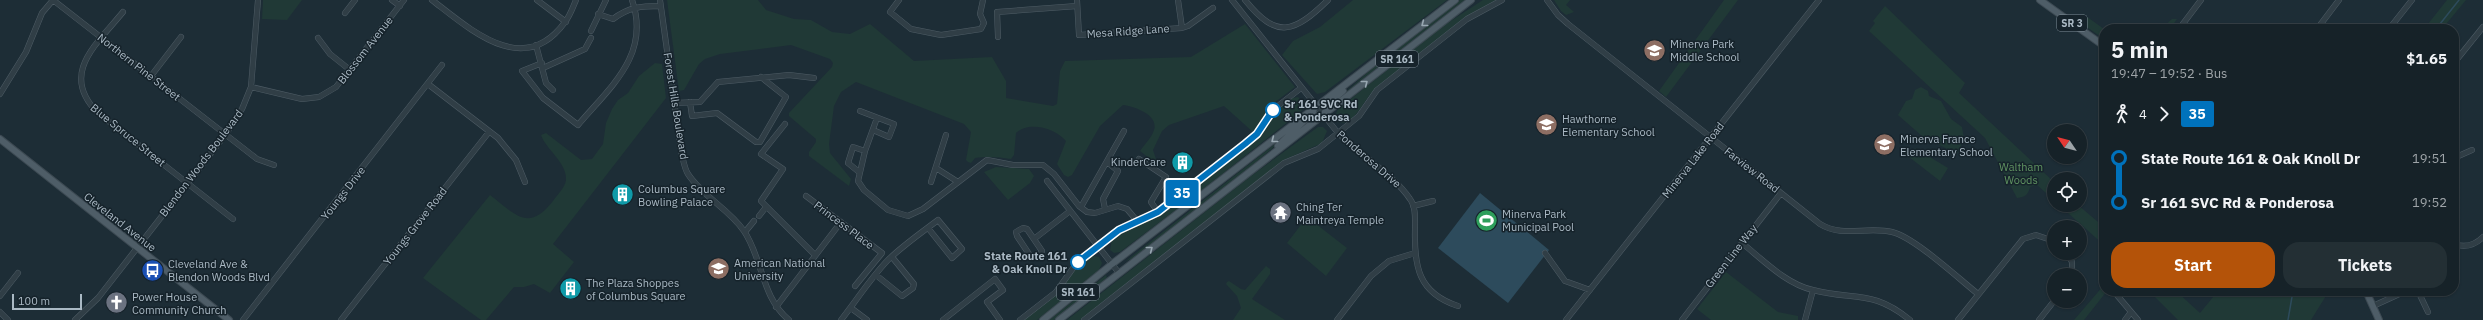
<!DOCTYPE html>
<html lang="en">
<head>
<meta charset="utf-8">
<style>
	:root { --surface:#162228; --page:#232f34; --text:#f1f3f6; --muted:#9ea4a8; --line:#353f45; --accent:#b45309 }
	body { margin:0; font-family:"IBM Plex Sans",sans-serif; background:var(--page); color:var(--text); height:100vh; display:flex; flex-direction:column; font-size:15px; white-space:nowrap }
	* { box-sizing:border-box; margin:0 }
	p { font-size:13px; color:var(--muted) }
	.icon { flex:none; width:22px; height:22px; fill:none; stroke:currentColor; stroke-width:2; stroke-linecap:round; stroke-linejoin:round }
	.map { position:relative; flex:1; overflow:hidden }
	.details { position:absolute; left:2099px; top:24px; width:360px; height:272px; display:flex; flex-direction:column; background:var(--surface); border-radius:16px; box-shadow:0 1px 3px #0004,0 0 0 1px var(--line) }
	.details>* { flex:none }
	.badge { padding:0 8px; border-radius:3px; font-size:14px; line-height:26px }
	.needle { width:26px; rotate:305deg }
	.tools { position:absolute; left:2047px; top:124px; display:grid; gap:8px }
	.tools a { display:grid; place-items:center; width:40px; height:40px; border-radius:50%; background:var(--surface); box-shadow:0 1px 3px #0004,0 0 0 1px var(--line); font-size:20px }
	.scale { position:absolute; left:12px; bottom:10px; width:70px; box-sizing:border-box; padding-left:4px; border:2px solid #aab9c4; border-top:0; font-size:11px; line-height:14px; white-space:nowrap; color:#aab9c4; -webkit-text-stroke:3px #16232b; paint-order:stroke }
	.map>.badge { position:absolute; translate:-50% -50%; box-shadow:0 0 0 2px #fff }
	.legs { display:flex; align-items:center; gap:6px; height:44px; padding:0 12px; font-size:13px }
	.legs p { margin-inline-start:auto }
	.headline { display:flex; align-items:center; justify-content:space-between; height:68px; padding:0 12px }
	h1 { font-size:22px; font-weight:700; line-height:30px }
	.cta { display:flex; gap:8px; margin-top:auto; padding:8px 12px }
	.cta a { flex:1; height:46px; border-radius:16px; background:var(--accent); color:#fff; font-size:16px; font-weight:700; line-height:46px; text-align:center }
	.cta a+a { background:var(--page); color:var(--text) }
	ul { padding:0 12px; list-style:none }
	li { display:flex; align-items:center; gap:14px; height:44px; font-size:15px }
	li i { display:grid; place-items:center; width:6px; height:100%; margin:0 5px; background:currentColor }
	li i::after { content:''; width:10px; height:10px; margin:-5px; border:3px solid; border-radius:50%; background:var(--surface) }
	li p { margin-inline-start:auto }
	li:first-child i { background:linear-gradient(#0000 50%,currentColor 0) }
	li:last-child i { background:linear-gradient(currentColor 50%,#0000 0) }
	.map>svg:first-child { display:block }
	.green { fill:#203936 }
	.water { fill:#2d4b5c }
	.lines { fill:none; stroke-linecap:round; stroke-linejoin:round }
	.stream { stroke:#2d4b5c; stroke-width:1.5 }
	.minor-casing { stroke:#4e5c65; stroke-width:6 }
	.major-casing { stroke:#3d4a53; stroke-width:8 }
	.minor { stroke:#303e46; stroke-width:5 }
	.major { stroke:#4e5d67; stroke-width:6 }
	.oneway { stroke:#98a7b1 }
	.line-1-casing { stroke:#fff; stroke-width:9 }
	.line-1 { stroke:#0072bc; stroke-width:6 }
	.stop-1-dot { fill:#fff; stroke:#0072bc; stroke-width:2 }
	.labels { text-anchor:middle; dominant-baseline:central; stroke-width:3; stroke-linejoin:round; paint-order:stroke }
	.shield { fill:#16232b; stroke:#7e8c96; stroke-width:1 }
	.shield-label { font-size:10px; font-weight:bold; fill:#aab9c4 }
	.street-label { font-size:11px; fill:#aab9c4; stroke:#16232b }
	.poi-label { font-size:11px; fill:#aab9c4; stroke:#16232b; text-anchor:start }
	.stop-label { font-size:11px; font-weight:bold; fill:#aab9c4; stroke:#16232b; text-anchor:start }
	.park-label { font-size:11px; fill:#619562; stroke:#16232b }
</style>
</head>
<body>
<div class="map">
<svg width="2483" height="320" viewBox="0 0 2483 320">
	<rect width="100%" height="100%" fill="#1d2d36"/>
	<path class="green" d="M263,0H302L287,20L262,19Z
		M667,0H758L766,10L794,19L811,20L832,32L850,34L870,24L914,61L992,57L1006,81V98L1053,106L1057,104L1060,71L1065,61L1191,57L1245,24L1295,87L1270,106L1271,107L1254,133L1224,106L1169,125L1162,131L1153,150L1157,162H1154L1140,151C1144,145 1152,137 1154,130C1159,115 1134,106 1123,105L1100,126L1072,175L1068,177L1064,175L1057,164L1066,141C1055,128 1029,121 1016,133L1014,155L1011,159C998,157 988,156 975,158L971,163L968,162L966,160L971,132L964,124L856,82L841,92L834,106L829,144L830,153L851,179L849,186L809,156V152L816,142V139L789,116V113L832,67L833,63L830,59L791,45L720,54L705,59L699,64L684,90L679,91Z
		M1353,0H1447L1325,92L1317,94L1282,55L1293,41L1320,27Z
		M1460,0H1465L1341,96L1384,58Z
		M1483,0H1496L1467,16L1377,87C1365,98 1360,113 1347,123L1337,122L1335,116L1338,109L1443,26Z
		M1554,0H1570L1566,5L1574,12L1566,15L1561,11Z
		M1724,0H1738L1666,97L1659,91Z
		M2447,0H2466L2442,29H2424Z
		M1885,6L1965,83L1959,93L2054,182V200L2037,185L2030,187C2028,195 2025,197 2017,198L1985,138L1869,31L1875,23L1873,21Z
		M2083,14L2104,29V39L2078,21Z
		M2172,19H2177L2170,29H2161Z
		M655,63L662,64L666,98L553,244L574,262L550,293L534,284L524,287H514L486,320H481L423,278L490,195C515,214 528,233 553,201C557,195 565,188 566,180C567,162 546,150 541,135L546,133L581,160L592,159L603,144L606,123L612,109L618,100L628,93L639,76Z
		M1921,87L1928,91L1929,96L1941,101L1951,119L1962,127L1964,139L1957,154L1922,136L1898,115L1906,101L1912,99L1915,90Z
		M1298,97L1304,103L1303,109L1299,113L1196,195L1120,252L1114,253L1110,250L1112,239L1162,212L1252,142L1276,110L1292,98Z
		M1299,125L1246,171L1136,257L1126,261Z
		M1318,127H1323L1327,131L1322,143L1284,160L1080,320H1067L1251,176Z
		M1915,148L1948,168L1940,181L1909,157Z
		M996,167L1029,169L1034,176L1030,183L1008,200L984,172Z
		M2059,205H2078L2104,227V245Z
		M1307,217L1347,248L1326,276L1287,243Z
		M1094,256L1099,257L1102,263L1099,270L1037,320H1024C1035,312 1046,304 1056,295C1069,284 1076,259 1094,256Z
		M1266,266L1270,269V274L1252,299L1285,320H1233L1241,308L1237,296L1226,284L1227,282L1229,281L1241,289L1245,290Z
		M1726,272L1778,312L1798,316V320H1711L1697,309Z
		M1106,275L1107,278L1054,320H1049Z
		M2104,285V291H2107L2084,320H2074Z
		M2149,291H2176L2200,313L2218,291H2329L2311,320H2178Z"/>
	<path class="water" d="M1480,193L1549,250L1508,303L1438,248Z"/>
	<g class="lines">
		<path class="stream" d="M2436,29L2459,0
			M2288,320L2293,291"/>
		<defs>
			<path id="minor" d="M53,0L257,159L274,165
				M392,0L400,6
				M432,0C471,30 524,79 565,22C570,16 573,7 576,0
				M537,0L566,22
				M660,0L681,151C683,158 684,168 688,174C703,197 729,209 744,231C763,259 761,297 789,320
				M899,0L890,12L911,29L941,35L981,29L984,23L980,14L983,0
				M1077,0L1079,35L1182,28L1188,26L1213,8
				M1178,0L1182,28
				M1232,0L1338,133C1359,154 1395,176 1410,199C1416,207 1415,219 1415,229C1414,266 1418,293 1458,306
				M1245,0C1277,40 1294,33 1328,0
				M1547,0L1558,15L1568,24L1820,224C1843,238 1867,226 1892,232C1914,237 1958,278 1978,294
				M123,12C96,45 59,74 98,113L233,219
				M345,13L355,0
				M598,14L613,19C629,7 641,6 660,6
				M2179,29L2201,0
				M2317,29L2339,0
				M2389,29L2412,0
				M591,31L606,0
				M998,37L997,12L1077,6
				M318,38L330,54L350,70
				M536,45L546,83L553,90
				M542,63L522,71L543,98L578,125C610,87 651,55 632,0
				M2454,63L2483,27
				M543,68L585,49L591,38
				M151,76L181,37
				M428,84L498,138L516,160L525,182
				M251,87L302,99L319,97L336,87L404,0
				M0,94L26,52L42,13L53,0
				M690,102L692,116L717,113L756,142H760L786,97L761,77
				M674,103L700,102L718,82L789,75L814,78
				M860,111L894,124L889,137L873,130
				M877,118L865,151L858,181L864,190L888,210L908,216L923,209L987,160L1013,165H1043L1054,174L1079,206L1087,212L1095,213L1118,206L1127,209L1138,222
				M785,124L761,154L783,169L761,201L815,255
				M2454,158L2472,150
				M1139,159L1166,177L1151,202L1158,212
				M936,168L958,182
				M859,172L848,163L853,147L865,151
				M1047,181L1119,273
				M931,182L946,135
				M806,196L882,253L855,286
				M1413,206L1433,201
				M1081,207L1124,131
				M1105,209L1103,199L1118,171L1107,162
				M759,216L766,207
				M1023,228L1027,229L1042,251L1038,257H1031L1017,236L1016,232Z
				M745,232L754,221
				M1034,239L1070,211
				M1742,243C1763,260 1786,284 1813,290C1855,301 1872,289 1910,320
				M2454,244C2465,248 2475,245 2483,237
				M1545,253L1565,281L1590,290
				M2067,253L2072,262V275
				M876,275L902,296L913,288L914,284L892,257
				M2418,291L2428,312
				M2116,294L2138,320
				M0,296L18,273
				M2373,306L2406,291
				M776,307L841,222
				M851,308L867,320
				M0,312L8,320
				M75,320L98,298L226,134L242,109L251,87L258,0
				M243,320L442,65
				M341,320L489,132
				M841,320C856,301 870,279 887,261C902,246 921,233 938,220L962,249L952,258L928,228
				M943,320L995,279L1003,290L987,302L1000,320
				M1020,320L1056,292L1076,264L1098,246L1119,230L1158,212L1245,144L1257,133L1274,109L1301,88
				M1084,320L1284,163L1318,149L1359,116L1377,90L1467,19L1502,0
				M1337,320L1371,276L1389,261L1415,253
				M1566,320L1819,0
				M1682,320L1781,193
				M1805,320L1813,290
				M1958,320L2023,239L2036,235L2054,241
				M2039,320L2054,301
				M2125,320L2131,312"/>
			<path id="major" d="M2040,0L2104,46
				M1324,114L1329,103L1343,91
				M0,139L229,320
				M1278,146L1313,112
				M2366,291L2379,320
				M1043,320L1112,264L1455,0
				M1059,320L1471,0"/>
		</defs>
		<use href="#minor" class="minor-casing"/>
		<use href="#major" class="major-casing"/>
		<use href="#minor" class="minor"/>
		<use href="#major" class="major"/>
	</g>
	<defs><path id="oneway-chevron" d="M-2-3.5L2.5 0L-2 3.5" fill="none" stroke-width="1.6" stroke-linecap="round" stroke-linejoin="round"/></defs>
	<g class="oneway">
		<use href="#oneway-chevron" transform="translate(1424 24) rotate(142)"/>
		<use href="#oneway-chevron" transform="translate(1365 83) rotate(-38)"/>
		<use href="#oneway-chevron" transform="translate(1274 140) rotate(142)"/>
		<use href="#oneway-chevron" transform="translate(1150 249) rotate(-38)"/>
	</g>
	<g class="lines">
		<defs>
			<path id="line-1" d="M1078,262L1119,230L1158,212L1245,144L1257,134L1273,110"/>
		</defs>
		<use href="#line-1" class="line-1-casing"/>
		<use href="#line-1" class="line-1"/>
	</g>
	<defs>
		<symbol id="school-disc" viewBox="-11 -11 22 22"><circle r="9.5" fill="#8d6e63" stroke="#16232b"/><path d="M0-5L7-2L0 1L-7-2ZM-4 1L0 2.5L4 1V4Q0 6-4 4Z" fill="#fff"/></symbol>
		<symbol id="building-disc" viewBox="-11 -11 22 22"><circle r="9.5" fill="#0f9aa8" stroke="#16232b"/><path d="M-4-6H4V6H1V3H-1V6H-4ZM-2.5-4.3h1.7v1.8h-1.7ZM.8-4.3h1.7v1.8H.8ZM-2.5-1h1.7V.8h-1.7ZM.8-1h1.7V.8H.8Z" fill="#fff"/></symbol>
		<symbol id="temple-disc" viewBox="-11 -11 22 22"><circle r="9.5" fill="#6b7280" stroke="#16232b"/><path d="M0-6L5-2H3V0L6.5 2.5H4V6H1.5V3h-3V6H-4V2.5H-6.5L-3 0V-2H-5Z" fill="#fff"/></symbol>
		<symbol id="stadium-disc" viewBox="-11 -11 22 22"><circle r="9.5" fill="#2e9e5b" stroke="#16232b"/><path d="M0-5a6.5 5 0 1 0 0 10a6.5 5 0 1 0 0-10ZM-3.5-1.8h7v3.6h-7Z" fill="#fff"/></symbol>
		<symbol id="university-disc" viewBox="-11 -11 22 22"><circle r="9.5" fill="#8d6e63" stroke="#16232b"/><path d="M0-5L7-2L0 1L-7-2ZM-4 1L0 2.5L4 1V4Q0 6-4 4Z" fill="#fff"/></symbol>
		<symbol id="bus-disc" viewBox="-11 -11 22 22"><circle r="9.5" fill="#1a4fb4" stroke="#16232b"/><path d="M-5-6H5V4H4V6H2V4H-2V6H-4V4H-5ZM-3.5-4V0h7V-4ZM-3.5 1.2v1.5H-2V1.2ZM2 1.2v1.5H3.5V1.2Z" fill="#fff"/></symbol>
		<symbol id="church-disc" viewBox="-11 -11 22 22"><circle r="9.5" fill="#6b7280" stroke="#16232b"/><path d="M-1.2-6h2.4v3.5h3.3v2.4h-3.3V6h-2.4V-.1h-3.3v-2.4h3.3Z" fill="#fff"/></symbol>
	</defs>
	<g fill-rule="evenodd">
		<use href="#school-disc" x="1642" y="38" width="25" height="25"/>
		<use href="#school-disc" x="1534" y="112" width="25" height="25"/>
		<use href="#school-disc" x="1872" y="132" width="25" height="25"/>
		<use href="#building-disc" x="1170" y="150" width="25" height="25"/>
		<use href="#building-disc" x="610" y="182" width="25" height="25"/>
		<use href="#temple-disc" x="1268" y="200" width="25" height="25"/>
		<use href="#stadium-disc" x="1474" y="208" width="25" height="25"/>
		<use href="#university-disc" x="706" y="256" width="25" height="25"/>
		<use href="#bus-disc" x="140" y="258" width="25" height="25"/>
		<use href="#building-disc" x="558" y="276" width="25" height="25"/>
		<use href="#church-disc" x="104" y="290" width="25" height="25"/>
	</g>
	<g class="stop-1-dot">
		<circle cx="1273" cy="110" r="7"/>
		<circle cx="1078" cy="262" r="7"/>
	</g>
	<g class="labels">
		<g class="shield">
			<rect x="2057" y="15" width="30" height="16" rx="3"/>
			<rect x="1376" y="51" width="42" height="16" rx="3"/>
			<rect x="1057" y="284" width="42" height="16" rx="3"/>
		</g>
		<g class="shield-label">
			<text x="2072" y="23">SR 3</text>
			<text x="1397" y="59">SR 161</text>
			<text x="1078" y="292">SR 161</text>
		</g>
		<g class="street-label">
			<text transform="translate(1128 31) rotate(-4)">Mesa Ridge Lane</text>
			<text transform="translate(365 50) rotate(-52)">Blossom Avenue</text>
			<text transform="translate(139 67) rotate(38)">Northern Pine Street</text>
			<text transform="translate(676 106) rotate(81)">Forest Hills Boulevard</text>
			<text transform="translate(128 135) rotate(39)">Blue Spruce Street</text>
			<text transform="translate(1369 159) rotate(41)">Ponderosa Drive</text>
			<text transform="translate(1693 160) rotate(-52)">Minerva Lake Road</text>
			<text transform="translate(201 163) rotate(-53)">Blendon Woods Boulevard</text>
			<text transform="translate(1752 170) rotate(38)">Farview Road</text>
			<text transform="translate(343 193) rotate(-52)">Youngs Drive</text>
			<text transform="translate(120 222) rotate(38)">Cleveland Avenue</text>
			<text transform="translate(844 225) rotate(37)">Princess Place</text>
			<text transform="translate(415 226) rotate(-52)">Youngs Grove Road</text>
			<text transform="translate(1731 256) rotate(-52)">Green Line Way</text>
		</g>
		<g class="poi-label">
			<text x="1670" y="44">Minerva Park<tspan x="1670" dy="13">Middle School</tspan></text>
			<text x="1562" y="119">Hawthorne<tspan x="1562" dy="13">Elementary School</tspan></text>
			<text x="1900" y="139">Minerva France<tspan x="1900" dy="13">Elementary School</tspan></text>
			<text x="1166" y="162" text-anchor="end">KinderCare</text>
			<text x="638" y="189">Columbus Square<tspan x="638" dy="13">Bowling Palace</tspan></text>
			<text x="1296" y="207">Ching Ter<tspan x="1296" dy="13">Maintreya Temple</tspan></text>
			<text x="1502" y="214">Minerva Park<tspan x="1502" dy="13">Municipal Pool</tspan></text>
			<text x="734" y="263">American National<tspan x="734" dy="13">University</tspan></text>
			<text x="168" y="264">Cleveland Ave &amp;<tspan x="168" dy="13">Blendon Woods Blvd</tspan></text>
			<text x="586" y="283">The Plaza Shoppes<tspan x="586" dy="13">of Columbus Square</tspan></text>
			<text x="132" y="297">Power House<tspan x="132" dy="13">Community Church</tspan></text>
		</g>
		<g class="stop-label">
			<text x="1284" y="104">Sr 161 SVC Rd<tspan x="1284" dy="13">&amp; Ponderosa</tspan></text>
			<text x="1067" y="256" text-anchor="end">State Route 161<tspan x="1067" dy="13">&amp; Oak Knoll Dr</tspan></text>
		</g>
		<g class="park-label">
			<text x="2021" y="167">Waltham<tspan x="2021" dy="13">Woods</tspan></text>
		</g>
	</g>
</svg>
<div class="tools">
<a><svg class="needle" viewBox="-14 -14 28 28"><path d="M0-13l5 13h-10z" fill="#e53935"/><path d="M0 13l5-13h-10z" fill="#9ea4a8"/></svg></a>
<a><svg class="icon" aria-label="locate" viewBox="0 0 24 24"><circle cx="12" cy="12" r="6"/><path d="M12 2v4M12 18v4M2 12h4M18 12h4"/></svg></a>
<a>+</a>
<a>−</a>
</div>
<div class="scale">100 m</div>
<b class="badge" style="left:1182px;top:193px;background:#0072bc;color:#fff">35</b>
<section class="details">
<div class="headline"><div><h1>5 min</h1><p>19:47 – 19:52 · Bus</p></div><b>$1.65</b></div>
<div class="legs"><svg class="icon" aria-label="walk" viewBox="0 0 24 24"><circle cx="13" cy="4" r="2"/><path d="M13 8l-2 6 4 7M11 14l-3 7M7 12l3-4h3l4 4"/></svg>4<svg class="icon" aria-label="forward" viewBox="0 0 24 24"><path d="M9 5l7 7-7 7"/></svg><b class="badge" style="background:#0072bc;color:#fff">35</b></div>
<ul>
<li><i style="color:#0072bc"></i><b>State Route 161 &amp; Oak Knoll Dr</b><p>19:51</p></li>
<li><i style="color:#0072bc"></i><b>Sr 161 SVC Rd &amp; Ponderosa</b><p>19:52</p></li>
</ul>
<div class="cta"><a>Start</a><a>Tickets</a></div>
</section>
</div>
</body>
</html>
